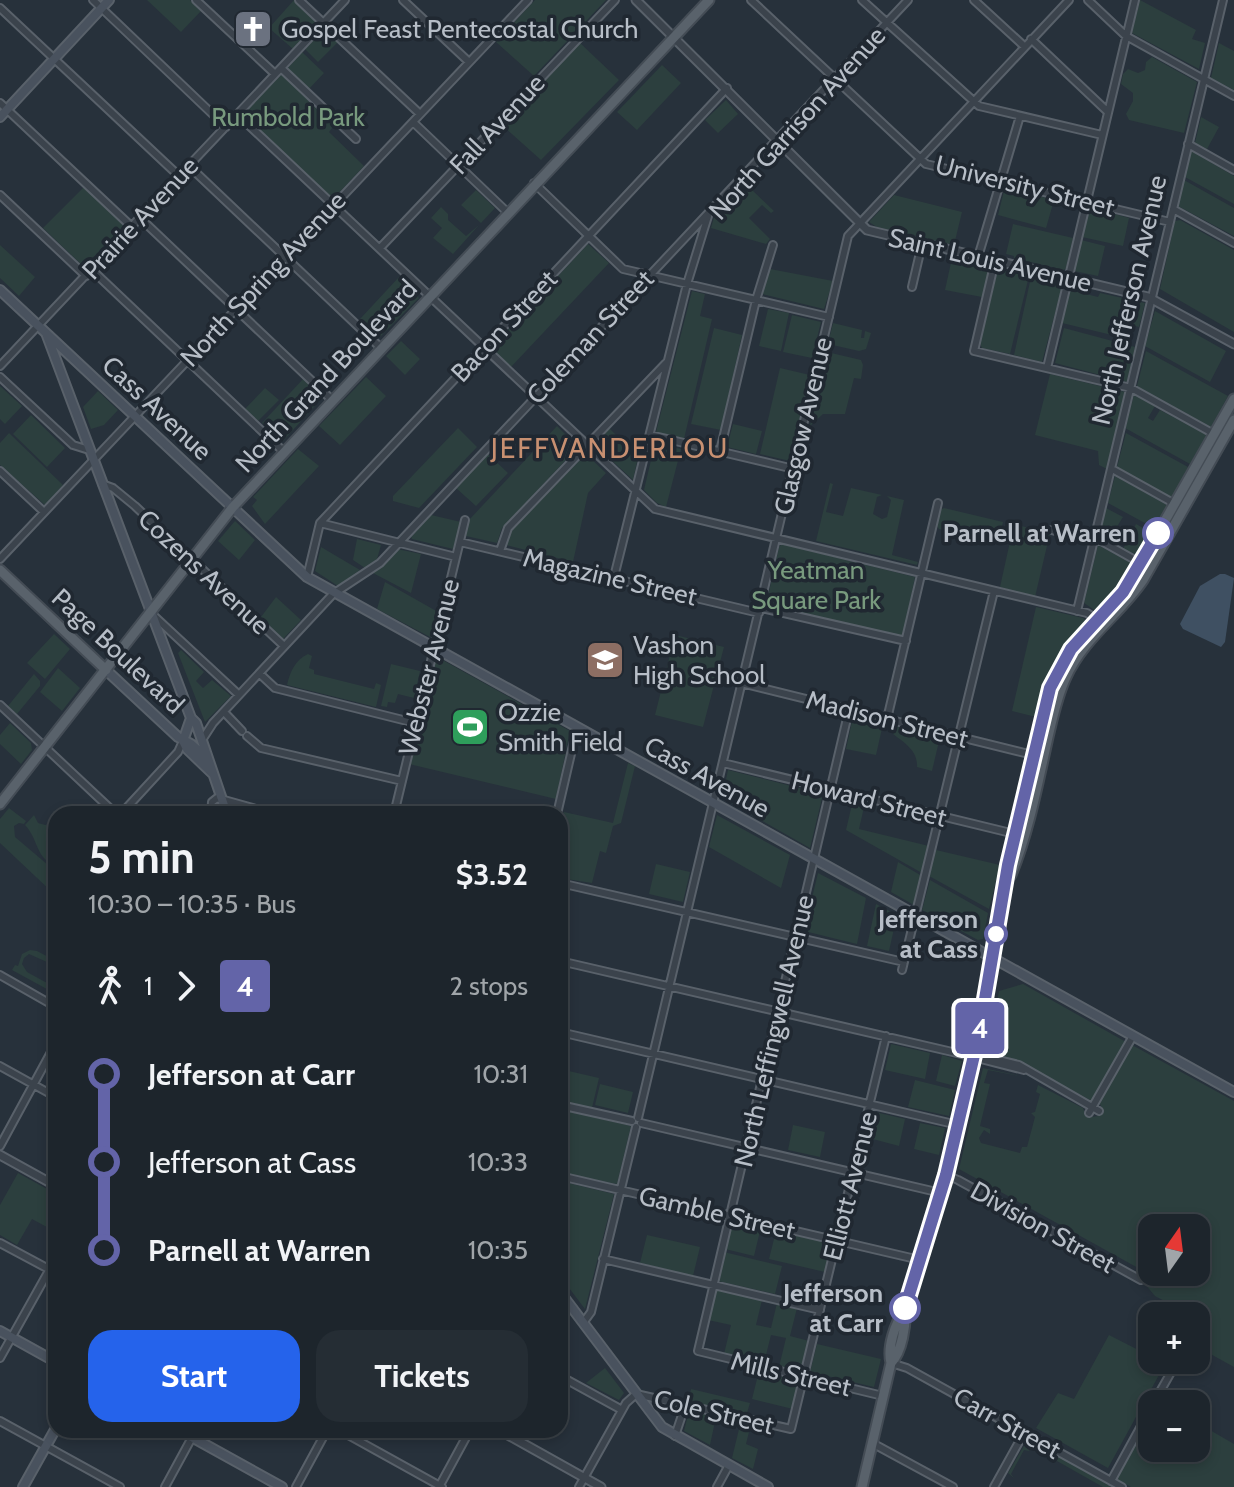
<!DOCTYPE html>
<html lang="en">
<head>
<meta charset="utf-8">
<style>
	:root { --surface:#1d252c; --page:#252d34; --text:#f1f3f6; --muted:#a0a5a9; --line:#3b4248; --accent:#2563eb }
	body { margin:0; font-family:Cabin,sans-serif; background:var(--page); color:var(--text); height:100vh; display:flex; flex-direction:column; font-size:30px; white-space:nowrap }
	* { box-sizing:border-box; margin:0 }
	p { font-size:26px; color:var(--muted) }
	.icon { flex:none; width:44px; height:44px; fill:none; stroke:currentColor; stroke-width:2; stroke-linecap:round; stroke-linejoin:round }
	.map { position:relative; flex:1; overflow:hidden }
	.sheet { position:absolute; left:48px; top:806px; width:520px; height:632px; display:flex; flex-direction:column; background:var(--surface); border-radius:24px; box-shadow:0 4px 12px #0003,0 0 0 2px var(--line) }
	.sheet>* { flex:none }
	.badge { padding:0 16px; border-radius:6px; font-size:28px; line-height:52px }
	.needle { width:52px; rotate:14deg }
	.fabs { position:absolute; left:1138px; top:1214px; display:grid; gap:16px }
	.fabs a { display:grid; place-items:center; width:72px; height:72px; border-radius:16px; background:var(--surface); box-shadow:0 4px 12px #0003,0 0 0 2px var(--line); font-size:40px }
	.map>.badge { position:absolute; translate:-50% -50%; box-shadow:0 0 0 4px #fff }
	.legs { display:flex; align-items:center; gap:12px; height:88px; padding:0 40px; font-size:26px }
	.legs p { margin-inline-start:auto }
	.summary { display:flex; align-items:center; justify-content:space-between; height:136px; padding:0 40px }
	h1 { font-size:44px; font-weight:800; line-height:60px }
	.cta { display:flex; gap:16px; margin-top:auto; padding:16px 40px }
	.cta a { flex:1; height:92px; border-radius:24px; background:var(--accent); color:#fff; font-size:32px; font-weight:800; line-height:92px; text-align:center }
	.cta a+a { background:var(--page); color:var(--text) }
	ul { padding:0 40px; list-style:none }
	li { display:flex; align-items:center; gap:28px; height:88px; font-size:30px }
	li i { display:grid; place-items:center; width:12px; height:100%; margin:0 10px; background:currentColor }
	li i::after { content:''; width:20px; height:20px; margin:-10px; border:6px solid; border-radius:50%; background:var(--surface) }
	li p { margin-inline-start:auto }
	li:first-child i { background:linear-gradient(#0000 50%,currentColor 0) }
	li:last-child i { background:linear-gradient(currentColor 50%,#0000 0) }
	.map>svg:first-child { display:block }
	.green { fill:#2c3f3e; fill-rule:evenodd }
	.water { fill:#3f5062 }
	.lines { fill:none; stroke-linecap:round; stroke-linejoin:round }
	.minor-casing { stroke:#59616a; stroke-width:10 }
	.tertiary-casing { stroke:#59616a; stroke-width:11 }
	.secondary-casing { stroke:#59616a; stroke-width:12 }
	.primary-casing { stroke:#444c55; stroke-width:13 }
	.minor { stroke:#3b434c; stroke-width:6 }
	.tertiary { stroke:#3b434c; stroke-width:7 }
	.secondary { stroke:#49525e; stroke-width:8 }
	.primary { stroke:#59626b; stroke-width:9 }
	.line-1-casing { stroke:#fff; stroke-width:18 }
	.line-1 { stroke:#6364a8; stroke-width:12 }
	.stop-1-dot { fill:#fff; stroke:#6364a8; stroke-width:4 }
	.labels { text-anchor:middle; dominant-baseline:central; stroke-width:7; stroke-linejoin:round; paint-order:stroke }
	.poi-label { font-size:26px; fill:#b7bec7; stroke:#202831; text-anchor:start }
	.park-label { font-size:26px; fill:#789a7e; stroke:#202831 }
	.street-label { font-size:26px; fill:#b7bec7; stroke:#202831 }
	.stop-label { font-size:26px; font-weight:bold; fill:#b7bec7; stroke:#202831; text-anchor:end }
	.neighbourhood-label { font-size:28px; letter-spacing:2px; fill:#c89071; stroke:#202831 }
</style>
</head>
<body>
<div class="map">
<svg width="1234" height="1487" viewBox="0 0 1234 1487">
	<rect width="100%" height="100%" fill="#27313b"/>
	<path class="green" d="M147,0H190L201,11L181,32Z
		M294,0L316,22L293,49L269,28Z
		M535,0H606L534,76L496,42Z
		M1140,0L1196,30L1192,39L1205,43L1199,69L1132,33Z
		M323,30L338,42L318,62L305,49Z
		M579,42L619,80L541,160L502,125Z
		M1219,43L1234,51V90L1211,78Z
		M302,52L324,73L308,90L287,69Z
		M1152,57L1197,82L1184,133L1129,120L1126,114L1133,101V93L1121,84L1123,74L1128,69L1138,73L1145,70L1146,62Z
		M662,65L681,83L637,130L617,112Z
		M283,73L336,123L329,132L364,166L334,198H331L245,116V112Z
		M726,100L738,114L718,133L705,120Z
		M1201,117L1219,127L1207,149L1195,143Z
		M1191,151L1234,176V204L1185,177Z
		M750,177L757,185L753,191L774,211L771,213L762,205L749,218L770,239L766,244L711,228L715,214Z
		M1184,180L1234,208V236L1178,206Z
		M84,187L124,225L84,267L43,228Z
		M1005,187L1054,200L1046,228L998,215Z
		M476,190L495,208L481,223L461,205Z
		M894,195L962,212L954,245L877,227L869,222Z
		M441,207L448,214V220L466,236L479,225L453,254L433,238L442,228L431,218Z
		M1089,207L1129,218L1123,246L1082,237Z
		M1180,220L1234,250V332L1160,289L1175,221Z
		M1013,224L1073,238L1066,268L1064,270L1014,258V256L1006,254Z
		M1081,240L1105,246L1098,276L1074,271Z
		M588,244L609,263L510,368L491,348Z
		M0,245L35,277L19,296L0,278Z
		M952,258L977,265V268L980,269L981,266L987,267L989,270L982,297L945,290Z
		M770,269L833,281L824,309L762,294Z
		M1000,270L1029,276L1010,354L982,348L980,344L997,273Z
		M399,277L419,298L379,338L360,319Z
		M1031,277L1060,284L1062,287L1042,362L1014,355Z
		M1070,290L1098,297L1100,293L1145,303L1139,327L1124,323L1120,337L1062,323Z
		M692,291L705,294L700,316L712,319L684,439L656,432Z
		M768,309L789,313L781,351L759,346Z
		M1155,311L1226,351L1210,382L1145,346Z
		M792,315L821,322L812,358L783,352Z
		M833,323L862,330L861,338H864L865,331L871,333L866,349L859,351L828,344Z
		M714,328L742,335L721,430L691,424Z
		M1064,328L1135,347L1127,382L1055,363Z
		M401,341L420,359L405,375L386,356Z
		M1146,351L1228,396L1211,427L1137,386Z
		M827,352L861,360L863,365L861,379L854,378L845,414H823L810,426Z
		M780,368L810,375L790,461L760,454Z
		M1050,374L1125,392L1107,469L1099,465L1098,451L1035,435Z
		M366,377L386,396L340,445L319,426Z
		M304,378L323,397L283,441L262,423Z
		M0,386L22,406L5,424L0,419Z
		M265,388L279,400L258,421L245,409Z
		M98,391L118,410L104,425L91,429L83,407Z
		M1134,395L1155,406L1148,418L1153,421L1160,410L1207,435L1190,464L1125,428Z
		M31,415L65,448L47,467L13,434Z
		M733,424L762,431L756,454L727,447Z
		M557,426L578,447L502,528L497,543L466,536L468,521Z
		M458,428L477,447L419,508L393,501V496Z
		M609,428L638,457L633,480L595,445Z
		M9,433L63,485L45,505L0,465V443Z
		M1126,433L1188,467L1173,496L1170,497L1117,467Z
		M655,443L681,449L666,507L657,503L644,490Z
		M298,449L319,466L265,524L252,506L257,500L253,497Z
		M488,454L508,473L476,506L456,488Z
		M586,454L606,473L588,493L573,562L506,545L510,532Z
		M1115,476L1167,505L1154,528L1108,503Z
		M830,483L833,484L826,512L843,516L851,488L882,495L877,497L873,514L882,519L887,517L891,500L887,496L904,500L892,555L918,562L917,565L816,541Z
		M944,508L1003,522L998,545L985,534L968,530L966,536L939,529L937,526L940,510Z
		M1106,508L1123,517L1110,538L1113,540L1112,543L1100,535Z
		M431,515L461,522L453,549L412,539L411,537Z
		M235,521L255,540L239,560L218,541Z
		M1136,524L1152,533L1138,555L1123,549Z
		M1017,525L1050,533L1035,597L1000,587L1013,528Z
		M357,539L381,545L377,559L365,568L353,560Z
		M782,544L915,577L903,636L900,637L766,605L779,547Z
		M1098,545L1133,564L1119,588L1096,611L1084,603Z
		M321,547L360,570L338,586L315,571Z
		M397,549L421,554L411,593L373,573Z
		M385,582L438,612L432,638L377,609Z
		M276,597L301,620L283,639L261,617Z
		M1036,607L1083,618L1088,622C1060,650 1046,679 1036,717L1012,711Z
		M54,634L70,649L45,679L27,663Z
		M675,635L724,647L703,727L655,715Z
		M181,650L204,672L196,681L203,688L212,680L231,696L205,722L178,653Z
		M308,654L312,656L309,668L314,670V674L374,689L376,683L381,685L376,707L287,685C290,672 295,660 308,654Z
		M437,657L570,731L556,799L409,764L434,659Z
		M391,664L420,671L414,698L398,694L395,703L388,702L387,707L381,706Z
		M58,668L80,688L62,711L40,692Z
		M34,674L40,681V686L17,714L8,706Z
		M853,717L883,724L876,755L846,749Z
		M10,723L31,743L32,750L21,764L0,744V735Z
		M895,726L940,737L932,771L917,767C918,751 905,743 893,734Z
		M628,763L635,766L621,823L613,826L606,853L600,851L592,883L560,878V822L564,812L613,823Z
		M728,770L823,794L810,848L722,798Z
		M853,800L865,803L859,829L929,846L922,873L846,830Z
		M9,808L26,821L24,824L19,823L14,826L15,837L48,865L56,869V890L53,893L0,843V819Z
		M34,815L38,823L53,827L56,825V866C35,858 39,840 25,825Z
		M717,815L790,855L781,888L709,847Z
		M936,850L1000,865L989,909L929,876Z
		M898,862L922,876L914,905L891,892Z
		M656,864L690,872L683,902L649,894Z
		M818,873L866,898L857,944L804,931Z
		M930,880L988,913L983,939L978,940L922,910Z
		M876,904L897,915L889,951L867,946Z
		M30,950L37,951L56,961V966L29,954L24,958L22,964L27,972L56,988V994L12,970L15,965L18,966L22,954Z
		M1023,984L1126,1042L1095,1099L1090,1100L1021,1063L986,1053L999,991Z
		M891,1044L930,1053L925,1079L885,1070Z
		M1132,1045L1234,1101V1367L1196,1346L1199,1319L1155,1296L1145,1284L1149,1274L959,1169L983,1068L1020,1076L988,1070L984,1083L990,1084L980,1126L990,1129V1134L984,1130L979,1138L981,1143L1020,1153L1022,1147H1027L1035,1117L1031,1113L1035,1112L1040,1094L1036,1092L1038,1085L1083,1108L1085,1113L1091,1117L1098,1116L1102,1108L1099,1102ZM1152,1228H1196V1272H1152Z
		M942,1055L962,1061L955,1086L936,1081Z
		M560,1069L599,1078L592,1108L560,1100Z
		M915,1080L955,1090L949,1116L908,1107Z
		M600,1084L633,1092L628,1113L595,1105Z
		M560,1109L631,1126L617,1184L560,1173Z
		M875,1112L905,1119L899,1146L869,1138Z
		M920,1123L945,1128L939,1155L914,1149Z
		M793,1125L825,1132L820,1157L788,1150Z
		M18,1173L56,1194V1232L32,1219L17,1245L0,1235V1205Z
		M560,1181L614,1194L585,1309L560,1276Z
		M732,1221L761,1227L754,1256L725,1249Z
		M776,1231L832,1244L825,1272L769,1259Z
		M647,1235L700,1247L693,1276L640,1263Z
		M724,1252L782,1266L775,1294L718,1281Z
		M718,1289L762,1300L756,1325L771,1328L777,1303L797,1308L790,1336L809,1341L802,1372L779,1367L786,1338L771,1335L764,1363L724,1354L731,1325L708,1320L715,1292Z
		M1109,1335L1152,1357V1360L1165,1364L1108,1468L1036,1428L1058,1393L1074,1399Z
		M817,1344L881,1359L874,1387L810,1372Z
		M605,1368L624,1393L619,1400L586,1383Z
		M759,1371L799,1381L793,1409L752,1399Z
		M691,1389L750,1403L746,1416L688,1403Z
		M689,1411L716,1417L710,1445L684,1431Z
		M1152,1413V1448H1196V1422L1234,1444V1487H1131L1117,1479Z
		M740,1425L750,1428L746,1444L758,1449L753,1469L732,1458Z
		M1028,1439L1115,1487H1103L1057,1461L1053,1463L1054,1460L1031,1448L1029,1451L1024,1450L1011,1474L1014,1478L1008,1473Z"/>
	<path class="water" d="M1220,574H1225L1234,578L1225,642L1221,647L1183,629L1180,624L1200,586Z"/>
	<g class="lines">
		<defs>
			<path id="minor" d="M93,0L226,127
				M196,0L275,74
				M299,0L420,114
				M403,0L469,62
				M751,0L926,164L1170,222
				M862,0L979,106L1102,135
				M974,0L1024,46
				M1088,0L1126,36L1234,96
				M0,8L179,176
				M1031,39L1108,112
				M281,68L356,139
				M0,103L132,227
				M238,115L655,509L1087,613L1098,620
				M413,122L507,212
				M1188,144L1234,170
				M189,166L382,349
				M534,183L623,269L829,317
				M0,195L86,276
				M1173,209L1234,243
				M140,218L333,401
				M380,248L615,0
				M978,257L1020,116
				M995,261L974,351L1131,388L1214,434
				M92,270L284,452
				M912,287L922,244
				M0,366L345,0
				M1047,368L1135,0
				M0,377L73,445L89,450
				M650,435L794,469
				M720,451L756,300L773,245
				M1112,469L1175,504
				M0,471L44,512
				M102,484L113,488L135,506L284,646
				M320,523L456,557
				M1052,530L1101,541L1144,565
				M460,542L759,613
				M500,551L508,528L666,363
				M0,559L528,0
				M307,577L320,523L727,88
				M614,577L687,284L708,216
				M761,608L906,641
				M1077,611L1223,0
				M154,616L239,695
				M260,674L275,688L415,723
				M741,683L1033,755
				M0,705L116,814
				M849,710L698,1351L883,1396
				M224,712L242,731
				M887,719L938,503
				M247,736L261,748L402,781
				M202,740L213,723L333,594L380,563L908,0
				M723,763L1015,834
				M121,814L178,752L183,741
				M211,814L212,802L217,798L274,814
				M394,814L465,520
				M557,814L577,728
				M560,883L904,962
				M560,961L974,1057H986L1019,1065L1099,1111
				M902,970L994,591
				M0,975L56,1007
				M560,1032L958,1125
				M977,1058L1024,1070
				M0,1066L56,1097
				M560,1105L632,1121
				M1089,1113L1133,1036
				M638,1118L848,236L1069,0
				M641,1123L941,1193
				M0,1146L56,1043
				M946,1175L958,1180L1141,1280
				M560,1176L920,1260
				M0,1243L56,1273
				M603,1259L820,1310
				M583,1323L591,1312L636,1127
				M0,1358L56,1258
				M891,1363L907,1368L1122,1487
				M560,1376L622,1410
				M1153,1404L1178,1360
				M0,1421L120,1487
				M339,1430L442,1487
				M675,1436L685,1406
				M872,1443L953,1487
				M1111,1481L1152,1406
				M165,1487L196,1430
				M296,1487L327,1430
				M439,1487L470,1430
				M579,1487L626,1403L636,1394L791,1429L886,1036
				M717,1487L729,1465
				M994,1487L1024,1433"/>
			<path id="tertiary" d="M636,0L867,230L1148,297L1234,344
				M0,1155L56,1186
				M499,1430L601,1487"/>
			<path id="secondary" d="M0,117L109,0
				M0,290L307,577L1234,1092
				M46,333L191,718L196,723L227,814
				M106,670L178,737L191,744L208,759
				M183,741L187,749L212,773
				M183,741L191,718
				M560,1292L662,1427L768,1487
				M0,1331L56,1362
				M179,1430L282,1487
				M23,1487L56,1428"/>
			<path id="primary" d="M0,570L106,670
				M0,804L233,507L709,0
				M1011,875C1029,831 1038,782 1048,737C1053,716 1057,696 1066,677C1083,639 1120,614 1143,580L1234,420
				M891,1363C902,1352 906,1325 905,1310
				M862,1487L891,1363C887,1347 895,1323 905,1310L946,1175L979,1034L1009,861L1050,688L1071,649L1129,584L1234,399"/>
		</defs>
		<use href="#minor" class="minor-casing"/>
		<use href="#tertiary" class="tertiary-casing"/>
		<use href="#secondary" class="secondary-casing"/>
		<use href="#primary" class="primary-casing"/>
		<use href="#minor" class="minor"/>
		<use href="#tertiary" class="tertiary"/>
		<use href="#secondary" class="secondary"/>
		<use href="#primary" class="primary"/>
	</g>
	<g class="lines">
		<defs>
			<path id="line-1" d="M905,1308L946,1175L979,1034L1008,865L1050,688L1071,649L1123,592L1158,533"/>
		</defs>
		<use href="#line-1" class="line-1-casing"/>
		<use href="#line-1" class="line-1"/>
	</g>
	<defs>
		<symbol id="church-square" viewBox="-11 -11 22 22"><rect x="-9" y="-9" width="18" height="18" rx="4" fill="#6b7280" stroke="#202831"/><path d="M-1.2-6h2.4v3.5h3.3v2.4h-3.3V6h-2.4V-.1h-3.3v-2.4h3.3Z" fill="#fff"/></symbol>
		<symbol id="school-square" viewBox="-11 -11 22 22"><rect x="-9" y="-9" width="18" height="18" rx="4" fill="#8d6e63" stroke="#202831"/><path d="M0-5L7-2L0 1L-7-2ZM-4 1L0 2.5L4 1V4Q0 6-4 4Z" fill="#fff"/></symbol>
		<symbol id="stadium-square" viewBox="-11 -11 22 22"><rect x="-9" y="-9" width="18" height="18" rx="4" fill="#2e9e5b" stroke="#202831"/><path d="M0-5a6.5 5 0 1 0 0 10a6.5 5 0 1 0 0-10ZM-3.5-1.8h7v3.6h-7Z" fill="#fff"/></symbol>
	</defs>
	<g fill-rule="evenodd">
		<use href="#church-square" x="231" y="7" width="44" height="44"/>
		<use href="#school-square" x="583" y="638" width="44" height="44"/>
		<use href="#stadium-square" x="448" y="705" width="44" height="44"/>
	</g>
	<g class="stop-1-dot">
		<circle cx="1158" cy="533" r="14"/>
		<circle cx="996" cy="934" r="10"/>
		<circle cx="905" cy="1308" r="14"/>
	</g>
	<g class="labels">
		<g class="poi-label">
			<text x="281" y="29">Gospel Feast Pentecostal Church</text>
			<text x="633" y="645">Vashon<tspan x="633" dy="30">High School</tspan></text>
			<text x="498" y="712">Ozzie<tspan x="498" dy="30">Smith Field</tspan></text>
		</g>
		<g class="park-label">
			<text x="288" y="117">Rumbold Park</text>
			<text x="816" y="570">Yeatman<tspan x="816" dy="30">Square Park</tspan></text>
		</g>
		<g class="street-label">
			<text transform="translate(797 123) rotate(-48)">North Garrison Avenue</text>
			<text transform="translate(497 124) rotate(-47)">Fall Avenue</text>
			<text transform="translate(1025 186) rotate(14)">University Street</text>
			<text transform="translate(140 218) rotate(-47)">Prairie Avenue</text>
			<text transform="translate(990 260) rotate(13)">Saint Louis Avenue</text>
			<text transform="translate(263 279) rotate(-47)">North Spring Avenue</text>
			<text transform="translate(1129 300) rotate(-77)">North Jefferson Avenue</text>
			<text transform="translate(504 326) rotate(-47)">Bacon Street</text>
			<text transform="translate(590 337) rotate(-47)">Coleman Street</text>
			<text transform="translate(326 376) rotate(-47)">North Grand Boulevard</text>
			<text transform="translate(157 408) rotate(43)">Cass Avenue</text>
			<text transform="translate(803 426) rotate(-77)">Glasgow Avenue</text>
			<text transform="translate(204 572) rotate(43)">Cozens Avenue</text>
			<text transform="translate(610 577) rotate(13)">Magazine Street</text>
			<text transform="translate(118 651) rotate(43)">Page Boulevard</text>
			<text transform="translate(429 667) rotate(-76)">Webster Avenue</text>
			<text transform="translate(887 719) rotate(14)">Madison Street</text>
			<text transform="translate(707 777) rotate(29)">Cass Avenue</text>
			<text transform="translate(869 799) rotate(14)">Howard Street</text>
			<text transform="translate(774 1031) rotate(-77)">North Leffingwell Avenue</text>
			<text transform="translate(850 1186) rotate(-76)">Elliott Avenue</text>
			<text transform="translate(717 1213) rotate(13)">Gamble Street</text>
			<text transform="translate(1043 1227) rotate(29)">Division Street</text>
			<text transform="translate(791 1374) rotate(13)">Mills Street</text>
			<text transform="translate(714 1412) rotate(13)">Cole Street</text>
			<text transform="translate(1007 1423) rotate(29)">Carr Street</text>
		</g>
		<g class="stop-label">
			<text x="1136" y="533">Parnell at Warren</text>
			<text x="978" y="919">Jefferson<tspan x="978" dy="30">at Cass</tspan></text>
			<text x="883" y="1293">Jefferson<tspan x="883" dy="30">at Carr</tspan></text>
		</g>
		<g class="neighbourhood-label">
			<text x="610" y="448">JEFFVANDERLOU</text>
		</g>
	</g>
</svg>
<div class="fabs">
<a><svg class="needle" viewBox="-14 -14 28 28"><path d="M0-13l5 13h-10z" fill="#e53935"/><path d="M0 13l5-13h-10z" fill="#a0a5a9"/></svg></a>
<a>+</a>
<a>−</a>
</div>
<b class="badge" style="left:980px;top:1028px;background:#6364a8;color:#fff">4</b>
<section class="sheet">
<div class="summary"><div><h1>5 min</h1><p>10:30 – 10:35 · Bus</p></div><b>$3.52</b></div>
<div class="legs"><svg class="icon" aria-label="walk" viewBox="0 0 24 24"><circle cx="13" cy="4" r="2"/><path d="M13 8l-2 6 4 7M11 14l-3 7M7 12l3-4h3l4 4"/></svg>1<svg class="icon" aria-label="forward" viewBox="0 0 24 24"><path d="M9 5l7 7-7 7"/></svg><b class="badge" style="background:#6364a8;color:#fff">4</b><p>2 stops</p></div>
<ul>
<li><i style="color:#6364a8"></i><b>Jefferson at Carr</b><p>10:31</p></li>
<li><i style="color:#6364a8"></i><span>Jefferson at Cass</span><p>10:33</p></li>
<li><i style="color:#6364a8"></i><b>Parnell at Warren</b><p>10:35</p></li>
</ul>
<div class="cta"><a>Start</a><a>Tickets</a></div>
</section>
</div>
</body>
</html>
